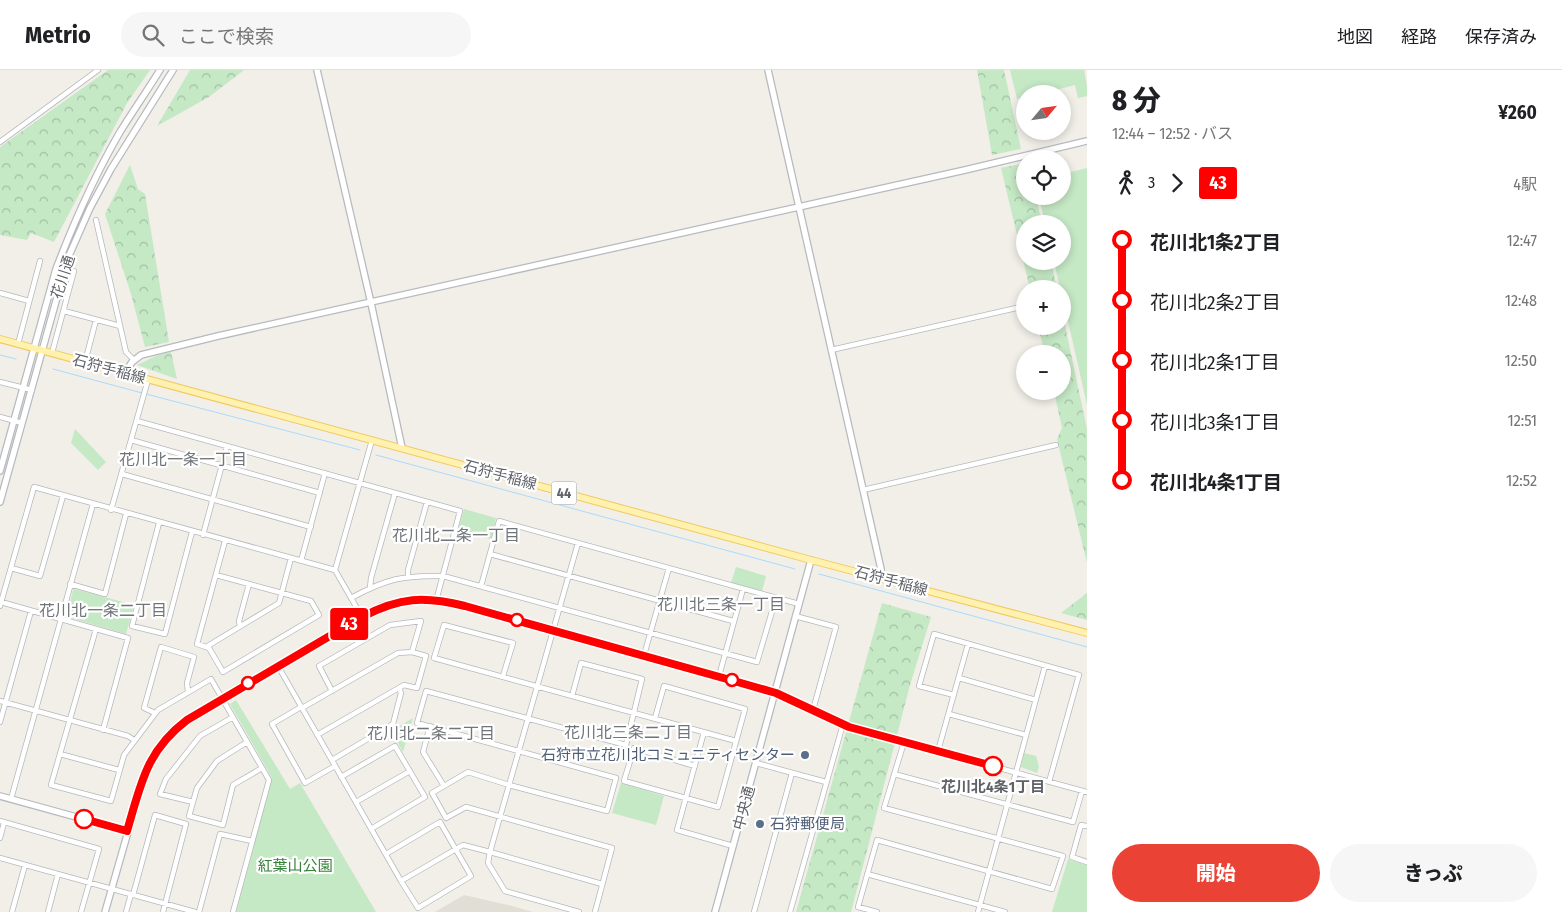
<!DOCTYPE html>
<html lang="ja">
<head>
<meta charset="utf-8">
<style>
	:root { --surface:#fff; --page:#f6f6f6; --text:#202124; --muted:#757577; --line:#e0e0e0; --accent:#ea4335 }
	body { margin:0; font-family:"Fira Sans Condensed","Noto Sans JP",sans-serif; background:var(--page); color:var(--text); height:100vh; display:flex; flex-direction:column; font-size:19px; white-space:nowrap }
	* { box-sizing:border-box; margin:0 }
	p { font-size:16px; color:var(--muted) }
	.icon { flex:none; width:28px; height:28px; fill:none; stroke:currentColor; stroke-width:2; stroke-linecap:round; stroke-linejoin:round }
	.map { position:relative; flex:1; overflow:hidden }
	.side { display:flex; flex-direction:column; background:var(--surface); width:475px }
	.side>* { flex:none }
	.badge { padding:0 10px; border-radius:4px; font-size:18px; line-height:32px }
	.needle { width:32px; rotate:61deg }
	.buttons { position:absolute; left:1016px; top:15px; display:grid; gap:10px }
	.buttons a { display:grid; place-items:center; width:55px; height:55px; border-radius:50%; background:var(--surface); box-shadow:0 2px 8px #0003; font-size:25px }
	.map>.badge { position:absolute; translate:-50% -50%; box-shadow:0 0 0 2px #fff }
	.legs { display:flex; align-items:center; gap:8px; height:55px; padding:0 25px; font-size:16px }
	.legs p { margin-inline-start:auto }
	.head { display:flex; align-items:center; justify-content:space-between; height:85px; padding:0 25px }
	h1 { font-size:28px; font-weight:800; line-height:38px }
	.primary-button { display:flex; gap:10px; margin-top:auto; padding:10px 25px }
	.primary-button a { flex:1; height:58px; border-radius:30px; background:var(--accent); color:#fff; font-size:20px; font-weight:800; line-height:58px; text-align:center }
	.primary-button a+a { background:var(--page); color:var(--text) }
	ul { padding:0 25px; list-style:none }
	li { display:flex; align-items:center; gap:18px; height:60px; font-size:19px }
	li i { display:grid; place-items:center; width:8px; height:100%; margin:0 6px; background:currentColor }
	li i::after { content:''; width:12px; height:12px; margin:-6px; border:4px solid; border-radius:50%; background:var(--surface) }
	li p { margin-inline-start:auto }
	li:first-child i { background:linear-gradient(#0000 50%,currentColor 0) }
	li:last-child i { background:linear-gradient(currentColor 50%,#0000 0) }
	header { display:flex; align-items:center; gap:30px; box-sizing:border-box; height:70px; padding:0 25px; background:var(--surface); border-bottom:1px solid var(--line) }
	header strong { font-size:24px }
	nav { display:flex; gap:28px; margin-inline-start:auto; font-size:18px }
	.search { width:350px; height:45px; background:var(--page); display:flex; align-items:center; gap:12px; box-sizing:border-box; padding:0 18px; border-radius:28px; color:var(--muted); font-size:19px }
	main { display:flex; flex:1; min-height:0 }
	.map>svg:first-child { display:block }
	.education { fill:#e1ded6 }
	.forest { fill:url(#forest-crowns) }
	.park { fill:#c5e8c5 }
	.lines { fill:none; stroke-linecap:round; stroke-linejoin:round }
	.stream { stroke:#aadaff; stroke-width:1 }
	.street-casing { stroke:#b5b8bc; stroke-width:6 }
	.secondary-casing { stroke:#b6babf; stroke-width:8 }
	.primary-casing { stroke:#f2c960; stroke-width:8 }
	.street { stroke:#fff; stroke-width:4.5 }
	.secondary { stroke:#fff; stroke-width:5.5 }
	.primary { stroke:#fff2af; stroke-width:6 }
	.line-1-casing { stroke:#fff; stroke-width:11 }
	.line-1 { stroke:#f00; stroke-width:8 }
	.stop-1-dot { fill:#fff; stroke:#f00; stroke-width:2.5 }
	.service-dot { fill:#5c6f8a; stroke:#fff; stroke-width:2 }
	.labels { text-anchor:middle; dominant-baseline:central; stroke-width:4.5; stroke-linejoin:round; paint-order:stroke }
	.shield { fill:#fff; stroke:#8f9295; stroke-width:1 }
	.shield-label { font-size:14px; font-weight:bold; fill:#5f6368 }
	.street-label { font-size:15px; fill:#5f6368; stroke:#fff }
	.service-label { font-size:15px; fill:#4e5e75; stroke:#fff; text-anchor:end }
	.stop-label { font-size:15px; font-weight:bold; fill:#5f6368; stroke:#fff }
	.park-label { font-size:15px; fill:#348238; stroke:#fff }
	.neighbourhood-label { font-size:16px; fill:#70757a; stroke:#fff }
</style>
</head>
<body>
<header>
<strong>Metrio</strong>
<div class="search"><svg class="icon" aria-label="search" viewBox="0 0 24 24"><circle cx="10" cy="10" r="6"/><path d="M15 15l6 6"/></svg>ここで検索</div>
<nav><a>地図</a><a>経路</a><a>保存済み</a></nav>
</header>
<main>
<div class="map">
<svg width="1087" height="842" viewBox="0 0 1087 842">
	<defs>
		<pattern id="forest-crowns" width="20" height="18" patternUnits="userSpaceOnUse" patternTransform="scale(1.25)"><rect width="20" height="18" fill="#c5e8c5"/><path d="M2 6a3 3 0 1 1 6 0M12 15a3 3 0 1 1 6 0" fill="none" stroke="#a3c0a4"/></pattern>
	</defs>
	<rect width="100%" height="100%" fill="#f1efe8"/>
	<path class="education" d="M464,825L512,836L533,842H435Z"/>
	<path class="forest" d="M108,0H150L127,33L54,172L31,163L27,170L0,165V77Z
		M190,0H244L209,27L157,56Z
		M977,0H1004L1021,79L992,85Z
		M1025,93V126H1036L1042,154H1025V191H1051L1057,219H1030L1001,98Z
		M130,95L138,119L145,124L169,272L145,277L131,224L105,144Z
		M1063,246L1087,359V493L1057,369L1062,358L1054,321H1062V284H1045L1038,256H1062Z
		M171,282L177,309L137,295L156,286Z
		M1087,523V550L1061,543Z
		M882,533L931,547L910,615L851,842H796Z"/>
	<path class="park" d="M1010,0H1084L1087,16V26L1078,28L1075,15L1040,24H1025V27L1017,29Z
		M1087,98V335L1063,229L1062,219H1060L1054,191H1062V154H1045L1039,126H1062L1063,104Z
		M75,359L106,392L98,400L71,373Z
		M464,439L496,448L491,469L458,461Z
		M736,497L766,506L762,521L731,513Z
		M75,519L134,535L126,564L68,547L67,546L73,520Z
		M236,630L290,719L300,713L376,842H236L272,708L230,634Z
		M413,648L403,682L391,661Z
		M1024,683L1036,686L1039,697L1037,703L1021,697Z
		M621,713L664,726L656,755L612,743Z
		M1068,789L1087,795V842H1052Z"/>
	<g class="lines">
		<path class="stream" d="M0,285L16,289
			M53,299L142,323
			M146,324L360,380
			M376,385L795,499
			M819,504L1087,577"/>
		<defs>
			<path id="street" d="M0,72L98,0
				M96,150L126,282L134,290
				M0,223L29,231
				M64,241L120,256
				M18,274L40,191
				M831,280L1025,236
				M52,283L74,201
				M85,292L96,250
				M0,312L32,320
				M0,347L22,353
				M137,351L460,441L436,531
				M131,370L320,423
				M122,404L311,457
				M863,420L1056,375
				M111,440L148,310
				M159,453L132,556L165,564L192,462
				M203,465L227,376
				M490,484L733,551
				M301,491L325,403
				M11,498L40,506L63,426
				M216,505L311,531L319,545L223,602L209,578L197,574L225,471
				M408,507V500L427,432
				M70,514L105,524L126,444
				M481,516L499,451L799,534
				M370,518L371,508L395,423
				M351,528C386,509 403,505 443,506L757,592L776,528
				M1,532L128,568L103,660
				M0,536L34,417L335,500
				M795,546L836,557L813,640
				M362,547L335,500L372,370
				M240,556L239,551L249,514
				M96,559L51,715L111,731L124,685L158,640L211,609L269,710L233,842
				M206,577L279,533L291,488
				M644,585L669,498
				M278,596L401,811L463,775L490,782L578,473
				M503,606L513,573L444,555L434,588L736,671
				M719,606L743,519
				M959,608L1036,630
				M332,621L319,596L390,555L421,551L412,582
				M776,623L849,657L1087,722
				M954,625L919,616L934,564L1079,605L1049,712
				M572,626L581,593L642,609L626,675L426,621L417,653L616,708L607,741L509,715L468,702L432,723L446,748L466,737L612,778L595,842
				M0,631L128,666L134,670
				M301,637L272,654L305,713L335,696
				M302,638L398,583L412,582L426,586L417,618L404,615L317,665
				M155,643L144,638L161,577L194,587L187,613L188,622
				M949,644L1026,665
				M655,648L664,616L745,639L718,737L624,711L634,678L695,696
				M0,652L31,541
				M430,656L423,682L444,716
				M704,662L677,760L733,776
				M247,672L217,691L197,718L189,746L223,755L233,715L262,698
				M938,681L968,574
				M60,684L119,700
				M332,690L393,654L401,623L399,618
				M756,693L826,712
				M894,704L1073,752L1082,721
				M341,707L395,676L425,727L371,759
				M11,729L93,434
				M193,732L160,724L166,709L200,666L233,647
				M356,732L410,701
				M0,751L99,779L81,842
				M1087,756L1081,755L1072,787L1087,792
				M0,768L4,753
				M386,784L440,752L471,806L418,838L401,811
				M0,788L195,842
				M867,804L1005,842
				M133,825L155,745L186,754L163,842
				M12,842L25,795
				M48,842L58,804
				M126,842L131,824
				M199,842L220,764L252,771
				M579,842L505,821L488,793L490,782L602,814
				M754,842L792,703
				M790,842L843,654
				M877,842L858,837L877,770L1052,819L1063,786L884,738L904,672
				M978,842L1045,596"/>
			<path id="secondary" d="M317,0L371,233L402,378
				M768,0L881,499V509
				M125,303L132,292L141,285L218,266L965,100L1087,71
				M0,401L56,199C74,152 95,105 120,62C133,41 147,21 160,0
				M0,432L68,188L90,138L111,99L173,0
				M0,726L127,761
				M105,842L146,699L163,671L187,650L382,536L409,530L447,532L554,560L776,623
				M715,842L811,490"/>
			<path id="primary" d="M0,269L811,490L1087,563"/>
		</defs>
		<use href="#street" class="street-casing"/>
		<use href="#secondary" class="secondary-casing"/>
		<use href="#primary" class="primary-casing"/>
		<use href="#street" class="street"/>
		<use href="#secondary" class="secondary"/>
		<use href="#primary" class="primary"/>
	</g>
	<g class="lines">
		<defs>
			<path id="line-1" d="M84,749L127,761C141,714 146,681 187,650L362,547C400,527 424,526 465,536L734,611L776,623L849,657L993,696"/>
		</defs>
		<use href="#line-1" class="line-1-casing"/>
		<use href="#line-1" class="line-1"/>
	</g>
	<g class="stop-1-dot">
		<circle cx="517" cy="550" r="6"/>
		<circle cx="732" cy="610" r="6"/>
		<circle cx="248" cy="613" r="6"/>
		<circle cx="993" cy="696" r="9"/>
		<circle cx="84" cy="749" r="9"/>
	</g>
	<g class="service-dot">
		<circle cx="805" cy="685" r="5"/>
		<circle cx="760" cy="754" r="5"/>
	</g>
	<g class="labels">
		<rect class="shield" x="551.5" y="411.5" width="25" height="23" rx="4"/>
		<g class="shield-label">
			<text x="564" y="423">44</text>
		</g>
		<g class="street-label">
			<text transform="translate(63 207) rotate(-72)">花川通</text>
			<text transform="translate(109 299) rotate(15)">石狩手稲線</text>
			<text transform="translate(500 405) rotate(15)">石狩手稲線</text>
			<text transform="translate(891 511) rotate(15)">石狩手稲線</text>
			<text transform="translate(744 738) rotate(-75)">中央通</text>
		</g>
		<g class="service-label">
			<text x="795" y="685">石狩市立花川北コミュニティセンター</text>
			<text x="770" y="754" text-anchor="start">石狩郵便局</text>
		</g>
		<g class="stop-label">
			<text x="993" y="717">花川北4条1丁目</text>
		</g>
		<g class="park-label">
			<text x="295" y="796">紅葉山公園</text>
		</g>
		<g class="neighbourhood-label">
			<text x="183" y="389">花川北一条一丁目</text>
			<text x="456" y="465">花川北二条一丁目</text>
			<text x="721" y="534">花川北三条一丁目</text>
			<text x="103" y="540">花川北一条二丁目</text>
			<text x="628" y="662">花川北三条二丁目</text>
			<text x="431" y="663">花川北二条二丁目</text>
		</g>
	</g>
</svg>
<div class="buttons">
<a><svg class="needle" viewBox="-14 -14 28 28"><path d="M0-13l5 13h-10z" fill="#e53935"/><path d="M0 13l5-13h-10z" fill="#757577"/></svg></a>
<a><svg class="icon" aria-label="locate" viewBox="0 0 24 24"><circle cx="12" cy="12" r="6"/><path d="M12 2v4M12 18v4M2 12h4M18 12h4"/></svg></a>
<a><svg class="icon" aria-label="layers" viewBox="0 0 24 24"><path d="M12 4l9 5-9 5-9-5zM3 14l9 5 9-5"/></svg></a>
<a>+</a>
<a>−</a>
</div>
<b class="badge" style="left:349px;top:554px;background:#f00;color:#fff">43</b>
</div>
<section class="side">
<div class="head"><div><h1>8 分</h1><p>12:44 – 12:52 · バス</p></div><b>¥260</b></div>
<div class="legs"><svg class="icon" aria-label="walk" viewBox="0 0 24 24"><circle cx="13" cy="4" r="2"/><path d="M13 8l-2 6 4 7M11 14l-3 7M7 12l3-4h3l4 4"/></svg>3<svg class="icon" aria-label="forward" viewBox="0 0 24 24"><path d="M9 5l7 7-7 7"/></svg><b class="badge" style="background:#f00;color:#fff">43</b><p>4駅</p></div>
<ul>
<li><i style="color:#f00"></i><b>花川北1条2丁目</b><p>12:47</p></li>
<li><i style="color:#f00"></i><span>花川北2条2丁目</span><p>12:48</p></li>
<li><i style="color:#f00"></i><span>花川北2条1丁目</span><p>12:50</p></li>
<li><i style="color:#f00"></i><span>花川北3条1丁目</span><p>12:51</p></li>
<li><i style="color:#f00"></i><b>花川北4条1丁目</b><p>12:52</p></li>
</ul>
<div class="primary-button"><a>開始</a><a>きっぷ</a></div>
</section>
</main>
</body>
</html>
